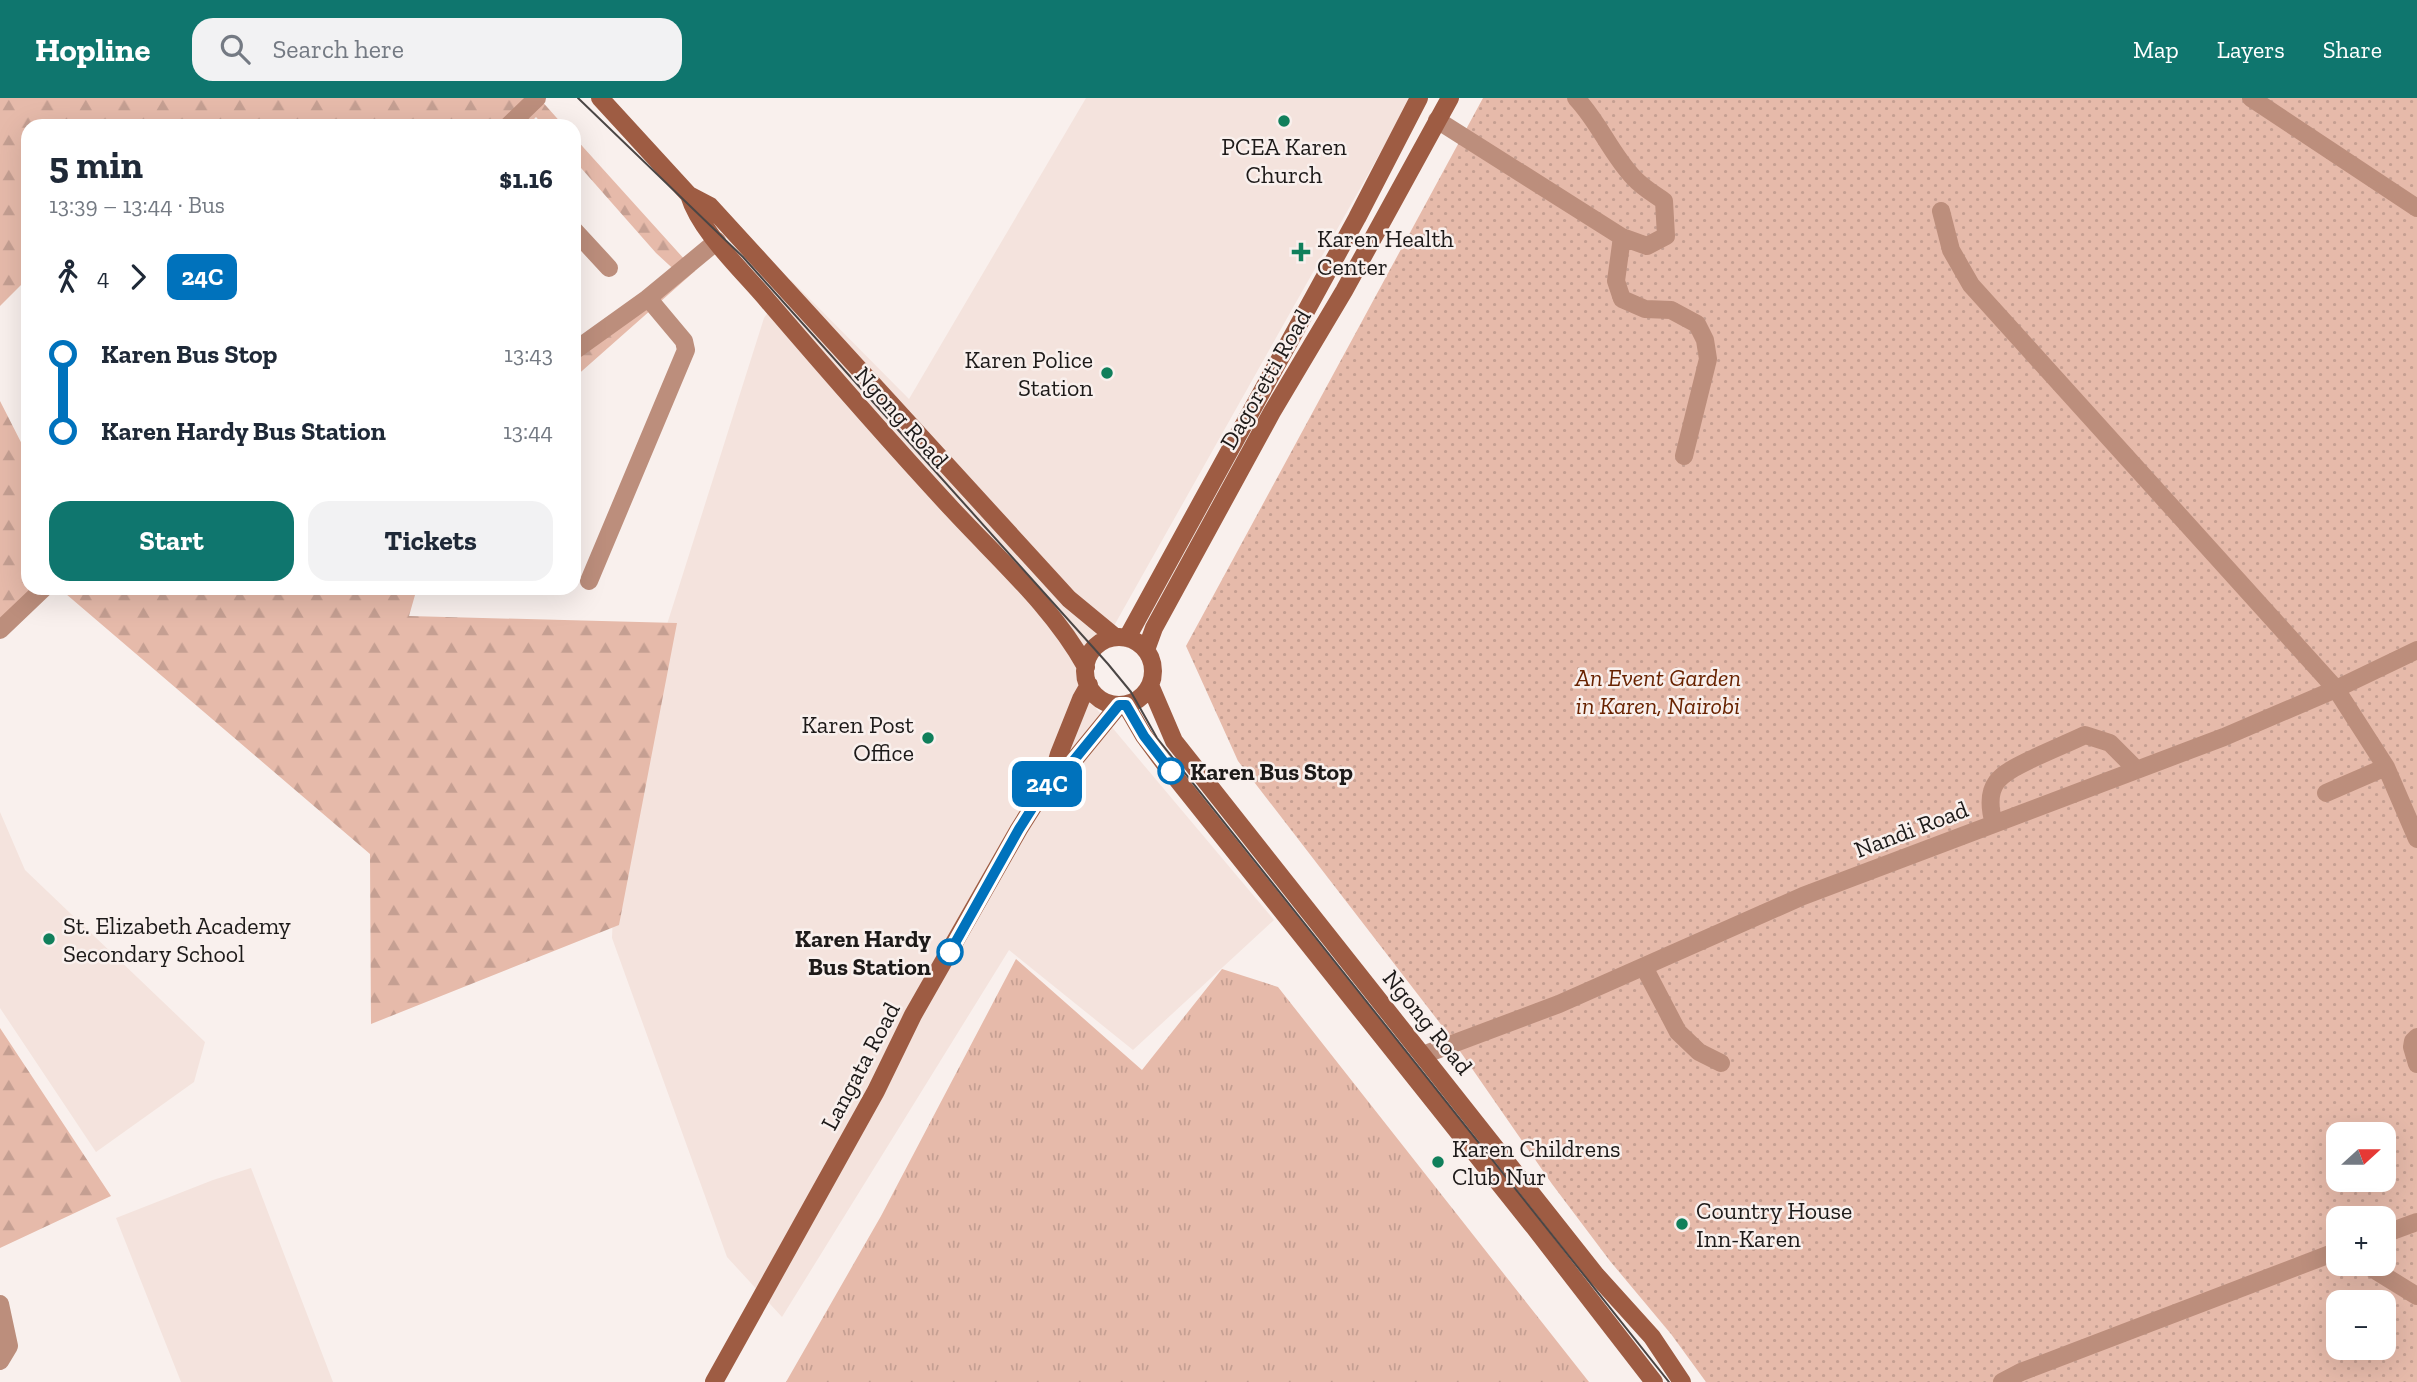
<!DOCTYPE html>
<html lang="en">
<head>
<meta charset="utf-8">
<style>
	:root { --surface:#fff; --page:#f2f2f3; --text:#1f2937; --muted:#747a83; --accent:#0f766e }
	body { margin:0; font-family:"Zilla Slab",serif; background:var(--page); color:var(--text); height:100vh; display:flex; flex-direction:column; font-size:26px; white-space:nowrap }
	* { box-sizing:border-box; margin:0 }
	p { font-size:23px; color:var(--muted) }
	.icon { flex:none; width:38px; height:38px; fill:none; stroke:currentColor; stroke-width:2; stroke-linecap:round; stroke-linejoin:round }
	.map { position:relative; flex:1; overflow:hidden }
	.side { position:absolute; left:21px; top:21px; width:560px; height:476px; display:flex; flex-direction:column; background:var(--surface); border-radius:21px; box-shadow:0 7px 28px #0002 }
	.side>* { flex:none }
	.badge { padding:0 14px; border-radius:10px; font-size:24px; line-height:46px }
	.needle { width:46px; rotate:69deg }
	.controls { position:absolute; left:2326px; top:1024px; display:grid; gap:14px }
	.controls a { display:grid; place-items:center; width:70px; height:70px; border-radius:14px; background:var(--surface); box-shadow:0 7px 28px #0002; font-size:35px }
	.map>.badge { position:absolute; translate:-50% -50%; box-shadow:0 0 0 4px #fff }
	.legs { display:flex; align-items:center; gap:10px; height:77px; padding:0 28px; font-size:23px }
	.legs p { margin-inline-start:auto }
	.summary { display:flex; align-items:center; justify-content:space-between; height:119px; padding:0 28px }
	h1 { font-size:38px; font-weight:700; line-height:52px }
	.action { display:flex; gap:14px; margin-top:auto; padding:14px 28px }
	.action a { flex:1; height:80px; border-radius:21px; background:var(--accent); color:#fff; font-size:28px; font-weight:700; line-height:80px; text-align:center }
	.action a+a { background:var(--page); color:var(--text) }
	ul { padding:0 28px; list-style:none }
	li { display:flex; align-items:center; gap:24px; height:77px; font-size:26px }
	li i { display:grid; place-items:center; width:10px; height:100%; margin:0 9px; background:currentColor }
	li i::after { content:''; width:18px; height:18px; margin:-9px; border:5px solid; border-radius:50%; background:var(--surface) }
	li p { margin-inline-start:auto }
	li:first-child i { background:linear-gradient(#0000 50%,currentColor 0) }
	li:last-child i { background:linear-gradient(currentColor 50%,#0000 0) }
	header { display:flex; align-items:center; gap:42px; box-sizing:border-box; height:98px; padding:0 35px; background:var(--accent); color:#fff }
	header strong { font-size:33px }
	nav { display:flex; gap:38px; margin-inline-start:auto; font-size:24px }
	.search { width:490px; height:63px; background:var(--page); display:flex; align-items:center; gap:18px; box-sizing:border-box; padding:0 24px; border-radius:21px; color:var(--muted); font-size:26px }
	.map>svg:first-child { display:block }
	.built { fill:#f4e3dd }
	.grass { fill:url(#grass-tufts) }
	.forest { fill:url(#forest-firs) }
	.garden { fill:url(#garden-dots); fill-rule:evenodd }
	.lines { fill:none; stroke-linecap:round; stroke-linejoin:round }
	.street { stroke:#bc8e7c; stroke-width:18 }
	.secondary { stroke:#9e5c43; stroke-width:18 }
	.tram { stroke:#4b4645; stroke-width:2 }
	.line-1-casing { stroke:#fff; stroke-width:16 }
	.line-1 { stroke:#0072bc; stroke-width:10 }
	.poi-dot { fill:#107f5b; stroke:#f9f0ed; stroke-width:2.5 }
	.stop-1-dot { fill:#fff; stroke:#0072bc; stroke-width:3.5 }
	.labels { text-anchor:middle; dominant-baseline:central; stroke-width:5; stroke-linejoin:round; paint-order:stroke }
	.poi-label { font-size:24px; fill:#1d1a19; stroke:#f9f0ed; text-anchor:start }
	.street-label { font-size:24px; fill:#1d1a19; stroke:#f9f0ed }
	.park-label { font-size:24px; font-style:italic; fill:#682200; stroke:#f9f0ed }
	.stop-label { font-size:24px; font-weight:bold; fill:#1d1a19; stroke:#f9f0ed; text-anchor:start }
</style>
</head>
<body>
<header>
<strong>Hopline</strong>
<div class="search"><svg class="icon" aria-label="search" viewBox="0 0 24 24"><circle cx="10" cy="10" r="6"/><path d="M15 15l6 6"/></svg>Search here</div>
<nav><a>Map</a><a>Layers</a><a>Share</a></nav>
</header>
<div class="map">
<svg width="2417" height="1284" viewBox="0 0 2417 1284">
	<defs>
		<pattern id="grass-tufts" width="24" height="20" patternUnits="userSpaceOnUse" patternTransform="scale(1.75)"><rect width="24" height="20" fill="#e6baaa"/><path d="M3 7l-1-3M5 7V3M7 7l1-3M15 17l-1-3M17 17v-4M19 17l1-3" fill="none" stroke="#c59f92"/></pattern>
		<pattern id="forest-firs" width="22" height="20" patternUnits="userSpaceOnUse" patternTransform="scale(1.75)"><rect width="22" height="20" fill="#e6baaa"/><path d="M5 1l3.5 6h-7zM16 11l3.5 6h-7z" fill="#c59f92"/></pattern>
		<pattern id="garden-dots" width="8" height="8" patternUnits="userSpaceOnUse" patternTransform="scale(1.75)"><rect width="8" height="8" fill="#e6baaa"/><path d="M2 2h.1M6 6h.1" fill="none" stroke="#c59f92" stroke-width="1.8" stroke-linecap="round"/></pattern>
	</defs>
	<rect width="100%" height="100%" fill="#f9f0ed"/>
	<path class="built" d="M1086,0H1411L1079,590L1274,822L1133,952L1009,852L782,1219L727,1159L612,840L613,816L663,539L764,220L791,182L909,301Z
		M0,714L25,772L205,944L194,984L96,1054L0,910Z
		M251,1070L333,1284H181L116,1120L213,1082Z"/>
	<path class="grass" d="M1016,861L1142,972L1222,871L1278,889L1589,1284H786L881,1118Z"/>
	<path class="forest" d="M0,0H539L564,28H544L536,19L527,28H28V180L0,208Z
		M574,39L695,173L574,280V264L681,178L656,155L574,62Z
		M0,303L28,358V490H45L0,526Z
		M59,490H417L409,518L677,525L619,827L371,926L370,756Z
		M0,930L111,1098L0,1150Z"/>
	<path class="garden" d="M1483,0H2417V1284H1706L1671,1236L1610,1163L1552,1086L1446,933L1238,663L1186,548ZM2338,1036H2384V1082H2338ZM2338,1120H2384V1166H2338ZM2338,1204H2384V1250H2338Z"/>
	<g class="lines">
		<path class="street" d="M2251,0L2417,110
			M1437,22L1622,139L1647,148L1666,138L1664,103C1654,96 1642,89 1634,80C1611,56 1599,24 1576,0
			M508,28L537,0
			M1941,113L1951,152L1971,187L2336,591L2386,669L2417,741
			M574,132L609,170
			M1622,139L1616,183L1622,201L1645,211L1671,212L1697,226L1705,242L1708,261L1684,358
			M574,253L648,200L717,143
			M589,483L686,252L684,243L648,200
			M0,532L44,490
			M2326,695L2386,669
			M1994,726C1982,684 2001,676 2034,660C2051,652 2068,645 2085,637L2110,645L2137,672
			M1644,869L1678,934L1699,954L1721,965
			M2417,939L2413,943L2412,949L2417,966
			M1423,957L1559,906L1803,798L2224,639L2336,591L2417,552
			M2384,1136L2417,1124
			M2365,1166L2417,1198
			M0,1206L9,1248L0,1263
			M2002,1284L2021,1274L2338,1153"/>
		<path class="secondary" d="M600,0L689,97L710,108L1069,501L1115,539
			M689,97C700,134 743,173 768,203C828,273 889,343 952,411C998,461 1053,509 1086,569
			M1085 573a34 34 0 1 1 68 0a34 34 0 1 1-68 0Z
			M1127,540L1357,120L1419,0
			M1146,552L1154,530L1272,314L1344,193L1450,0
			M1150,587L1174,643L1596,1177L1652,1239L1682,1284
			M1126,607L1144,638L1164,665L1534,1129L1654,1284
			M1053,677L1070,667L1119,607
			M714,1284L876,993L913,917L1019,731L1053,677L1059,656L1081,601L1089,587"/>
		<path class="tram" d="M578,0L743,159L1108,566L1131,594L1157,640L1669,1284"/>
	</g>
	<g class="lines">
		<defs>
			<path id="line-1" d="M950,854L1019,731L1053,677L1070,667L1119,607H1126L1144,638L1171,673"/>
		</defs>
		<use href="#line-1" class="line-1-casing"/>
		<use href="#line-1" class="line-1"/>
	</g>
	<g class="poi-dot">
		<circle cx="1284" cy="23" r="7"/>
		<path d="M1297.5 143.5h7v7h7v7h-7v7h-7v-7h-7v-7h7z"/>
		<circle cx="1107" cy="275" r="7"/>
		<circle cx="928" cy="640" r="7"/>
		<circle cx="49" cy="841" r="7"/>
		<circle cx="1438" cy="1064" r="7"/>
		<circle cx="1682" cy="1126" r="7"/>
	</g>
	<g class="stop-1-dot">
		<circle cx="1171" cy="673" r="12"/>
		<circle cx="950" cy="854" r="12"/>
	</g>
	<g class="labels">
		<g class="poi-label">
			<text x="1284" y="48" text-anchor="middle">PCEA Karen<tspan x="1284" dy="28">Church</tspan></text>
			<text x="1317" y="140">Karen Health<tspan x="1317" dy="28">Center</tspan></text>
			<text x="1093" y="261" text-anchor="end">Karen Police<tspan x="1093" dy="28">Station</tspan></text>
			<text x="914" y="626" text-anchor="end">Karen Post<tspan x="914" dy="28">Office</tspan></text>
			<text x="63" y="827">St. Elizabeth Academy<tspan x="63" dy="28">Secondary School</tspan></text>
			<text x="1452" y="1050">Karen Childrens<tspan x="1452" dy="28">Club Nur</tspan></text>
			<text x="1696" y="1112">Country House<tspan x="1696" dy="28">Inn-Karen</tspan></text>
		</g>
		<g class="street-label">
			<text transform="translate(1265 281) rotate(-60)">Dagoretti Road</text>
			<text transform="translate(902 319) rotate(48)">Ngong Road</text>
			<text transform="translate(1911 731) rotate(-21)">Nandi Road</text>
			<text transform="translate(1428 924) rotate(51)">Ngong Road</text>
			<text transform="translate(860 968) rotate(-62)">Langata Road</text>
		</g>
		<g class="park-label">
			<text x="1658" y="579">An Event Garden<tspan x="1658" dy="28">in Karen, Nairobi</tspan></text>
		</g>
		<g class="stop-label">
			<text x="1190" y="673">Karen Bus Stop</text>
			<text x="931" y="840" text-anchor="end">Karen Hardy<tspan x="931" dy="28">Bus Station</tspan></text>
		</g>
	</g>
</svg>
<div class="controls">
<a><svg class="needle" viewBox="-14 -14 28 28"><path d="M0-13l5 13h-10z" fill="#e53935"/><path d="M0 13l5-13h-10z" fill="#747a83"/></svg></a>
<a>+</a>
<a>−</a>
</div>
<b class="badge" style="left:1047px;top:686px;background:#0072bc;color:#fff">24C</b>
<section class="side">
<div class="summary"><div><h1>5 min</h1><p>13:39 – 13:44 · Bus</p></div><b>$1.16</b></div>
<div class="legs"><svg class="icon" aria-label="walk" viewBox="0 0 24 24"><circle cx="13" cy="4" r="2"/><path d="M13 8l-2 6 4 7M11 14l-3 7M7 12l3-4h3l4 4"/></svg>4<svg class="icon" aria-label="forward" viewBox="0 0 24 24"><path d="M9 5l7 7-7 7"/></svg><b class="badge" style="background:#0072bc;color:#fff">24C</b></div>
<ul>
<li><i style="color:#0072bc"></i><b>Karen Bus Stop</b><p>13:43</p></li>
<li><i style="color:#0072bc"></i><b>Karen Hardy Bus Station</b><p>13:44</p></li>
</ul>
<div class="action"><a>Start</a><a>Tickets</a></div>
</section>
</div>
</body>
</html>
